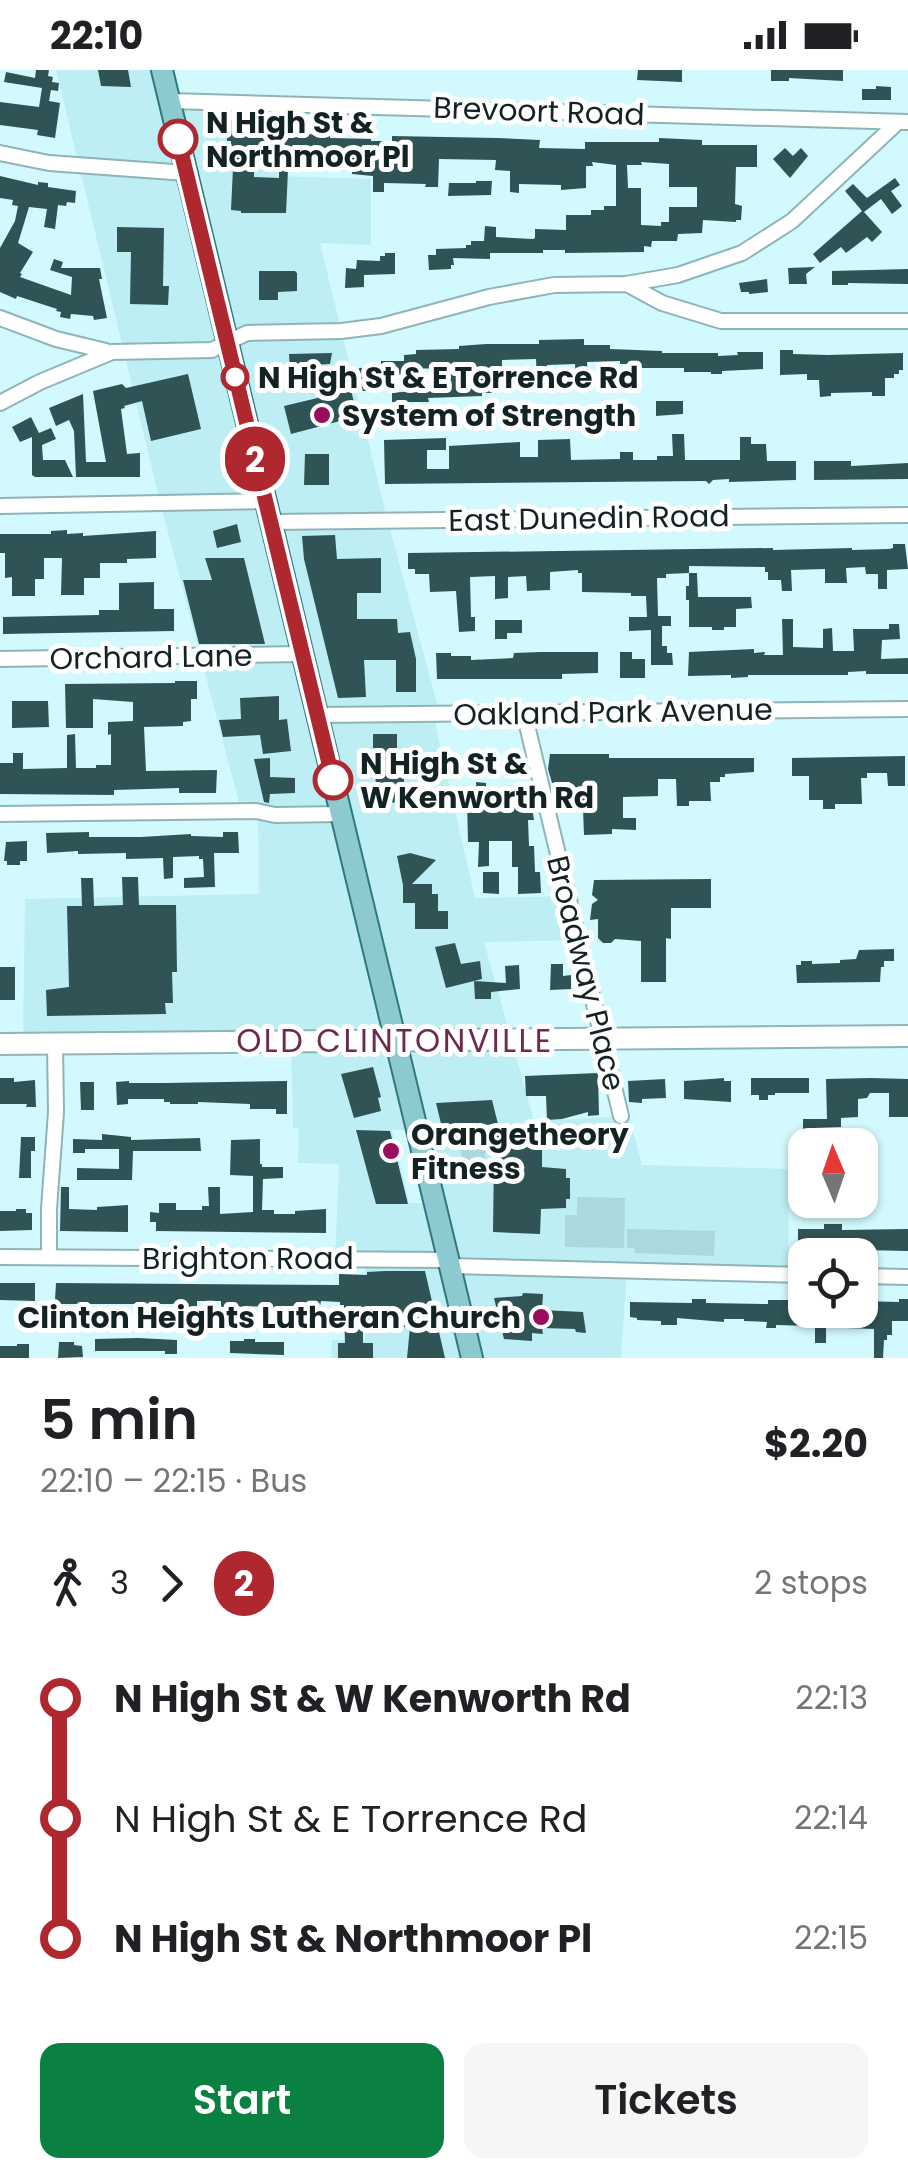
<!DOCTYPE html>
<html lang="en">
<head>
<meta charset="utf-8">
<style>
	:root { --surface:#fff; --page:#f6f6f6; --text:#202124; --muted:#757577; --accent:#0b8043 }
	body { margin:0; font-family:Poppins,sans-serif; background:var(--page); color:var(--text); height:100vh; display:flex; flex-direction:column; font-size:38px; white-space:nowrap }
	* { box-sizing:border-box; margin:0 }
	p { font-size:32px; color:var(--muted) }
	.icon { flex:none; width:55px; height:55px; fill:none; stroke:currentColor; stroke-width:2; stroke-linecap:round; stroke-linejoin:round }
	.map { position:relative; height:1288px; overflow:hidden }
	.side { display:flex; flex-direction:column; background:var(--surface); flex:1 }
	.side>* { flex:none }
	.badge { padding:0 20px; border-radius:32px; font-size:35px; line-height:65px }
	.needle { width:65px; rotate:358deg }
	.tools { position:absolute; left:788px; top:1058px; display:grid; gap:20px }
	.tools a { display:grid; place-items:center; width:90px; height:90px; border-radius:20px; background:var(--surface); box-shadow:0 2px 8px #0004; font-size:50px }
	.map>.badge { position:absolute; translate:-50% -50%; box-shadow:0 0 0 5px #fff }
	.legs { display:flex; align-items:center; gap:15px; height:110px; padding:0 40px; font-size:32px }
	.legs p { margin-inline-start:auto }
	.summary { display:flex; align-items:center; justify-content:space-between; height:170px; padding:0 40px }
	h1 { font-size:55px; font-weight:600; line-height:75px }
	.button { display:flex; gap:20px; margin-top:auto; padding:20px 40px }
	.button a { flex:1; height:115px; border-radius:20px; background:var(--accent); color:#fff; font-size:40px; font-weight:600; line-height:115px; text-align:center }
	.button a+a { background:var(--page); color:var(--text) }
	ul { padding:0 40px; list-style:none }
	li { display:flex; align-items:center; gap:35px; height:120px; font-size:38px }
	li i { display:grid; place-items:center; width:15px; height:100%; margin:0 12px; background:currentColor }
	li i::after { content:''; width:25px; height:25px; margin:-12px; border:8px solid; border-radius:50%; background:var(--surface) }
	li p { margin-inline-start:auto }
	li:first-child i { background:linear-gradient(#0000 50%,currentColor 0) }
	li:last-child i { background:linear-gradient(currentColor 50%,#0000 0) }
	.status { display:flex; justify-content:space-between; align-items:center; height:70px; padding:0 50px; background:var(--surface); direction:ltr }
	.status svg { height:28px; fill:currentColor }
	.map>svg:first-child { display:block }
	.built { fill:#bdeef3; fill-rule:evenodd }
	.green { fill:#aad8dc }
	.building { fill:#305356; fill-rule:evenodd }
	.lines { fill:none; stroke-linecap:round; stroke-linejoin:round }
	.street-casing { stroke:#8eb4b7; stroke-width:18 }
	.secondary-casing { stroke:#8eb4b7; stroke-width:24 }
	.primary-casing { stroke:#30787e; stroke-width:24 }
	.street { stroke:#fff; stroke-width:14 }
	.secondary { stroke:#fff; stroke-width:20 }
	.primary { stroke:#8ccacf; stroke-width:20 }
	.line-1-casing { stroke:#fff; stroke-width:22 }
	.line-1 { stroke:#af272f; stroke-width:15 }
	.stop-1-dot { fill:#fff; stroke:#af272f; stroke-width:5 }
	.poi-dot { fill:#990c5e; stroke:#fefefe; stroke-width:4 }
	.labels { text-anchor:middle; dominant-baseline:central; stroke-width:10; stroke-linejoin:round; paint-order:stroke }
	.street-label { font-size:30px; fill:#132223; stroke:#fefefe }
	.stop-label { font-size:30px; font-weight:bold; fill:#132223; stroke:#fefefe; text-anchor:start }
	.poi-label { font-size:30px; font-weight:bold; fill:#132223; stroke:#fefefe; text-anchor:start }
	.neighbourhood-label { font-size:32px; letter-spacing:2.5px; fill:#6d2b4a; stroke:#fefefe }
</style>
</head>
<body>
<div class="status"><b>22:10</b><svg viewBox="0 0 49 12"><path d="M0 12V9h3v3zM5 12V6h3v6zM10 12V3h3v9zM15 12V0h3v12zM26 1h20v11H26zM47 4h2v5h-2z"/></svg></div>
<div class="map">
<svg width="908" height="1288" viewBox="0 0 908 1288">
	<rect width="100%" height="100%" fill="#d2f9fd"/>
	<path class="built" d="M56,0H164L172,31H278V106L371,109V175L320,173L387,448L442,652L435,653L475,828L577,826L588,870L484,872L534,1051L629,1046L642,1095L789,1099L788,1204L627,1201L621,1288H331L332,1270H365V1188H335L339,1094L298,1093L299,1059L293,1058L291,970L23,974L25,829L259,824L258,749L240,736L161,436ZM392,1060H417L434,1133H409Z"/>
	<path class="green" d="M458,1071L490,1072V1083H485V1097L479,1096V1099H469V1096H464Z
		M577,1127L625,1128L624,1178L565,1177V1145H577Z
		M627,1159L715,1161L714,1186L635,1183L634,1178H627Z"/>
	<path class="building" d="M36,0H49L48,6L53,7L52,12L59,13L58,21L51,20L49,31L60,33L55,68L37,65L38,60L0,55V32L39,37L42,18L4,12L6,2L35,8Z
		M98,0H128L131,17L101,16Z
		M638,0H682V12L637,10Z
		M771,0H843V11L789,8V11H771Z
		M876,16L891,17V30H862V19H876Z
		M228,50L247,51L246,57H253L252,62L290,64V59L304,60V64L330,65V68L371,69V71H392V66L497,68L540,70L539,78L585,79V72H659V68L702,70V75H757V97H736L735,134L742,136L741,150H736V152L703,150L702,163L678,164L677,171H652L651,177L644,176V182L565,183V180H543V183H490V189L453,188L454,195H451V199L429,200L428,185H436V179L466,178V175H471V171H484L485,156L496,157V167L533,169L535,168V159L566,160V145H591V140H604V136H616V95L592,92L593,96H586V118L561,120V115L519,114V123L510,122V101L495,100L496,90L439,89L438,117H425L426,114L384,113V122H373V106L352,104V87H336L337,83L303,82V85L293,84L292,100H288L286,143H241V141L231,140L233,98H230L231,71H227ZM254,75L279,76V108L254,107ZM641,92L669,94V117H697V137H669V152H661V156L641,155V118H628L627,95H642Z
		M785,78L793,86L801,78L808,86L790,108L773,89Z
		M0,106L38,115V112L48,113V117L76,121L75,133L67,132L66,136L58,135L55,159L44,157L47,139L29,137L18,173L33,182L20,203L22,204L20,207L71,225L72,207L50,200L54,189L63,192L61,198H100L102,209H99L107,248L94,250L93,246L71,244L70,249L60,247L61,242L56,241L57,239L17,226L16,229L0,222V178L15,151L18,136L12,135L13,130L0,128Z
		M895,108L900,115L891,121L902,136L892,144L881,129L864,142L882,162L872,172L867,167L846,183L841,177L820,193L813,184L862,141L845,121L853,114L867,128Z
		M476,111H492L491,125L448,126L449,113H476Z
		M117,157L164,158L163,216H169L168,235L130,234L131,182H117Z
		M385,183H395V204L364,205V217L345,218L346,198L356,199L357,190L380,191V186H385Z
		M815,197L806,204L807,214H789L788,198Z
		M908,199V214L848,213V215H832V201Z
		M259,201H295L297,203V221L278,222V230H259Z
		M767,209L768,222L749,224V222H741L739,213Z
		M584,269V275H610V279L662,281V283H718V286L738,285L737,282H763V299L722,301V304H711V302H684V298H641V318H630V294H620V291L587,292L588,314H576L575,294L547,295L548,313H537L536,289L502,290V297H494L495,323H482V326L428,328L429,332H392V323L441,318L440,299L415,298V303L374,307V321H363L360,311L359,298L381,297V291H404V285L416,284V280L459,279V276L486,274H539V270Z
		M780,280H793V284L827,285L903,283V300H899V304H894V308H885V326H872V322L831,323V326L820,327L819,310H807V304L780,305Z
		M332,283L330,294L313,295V309L306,310V314L291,315L289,284Z
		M188,304L201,359L151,371L142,331L124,336L125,338L121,339L127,384L140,383V407H76L74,361L69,350L56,356L49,338L83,324L86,392H106L93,321L122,314L126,318Z
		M351,320L359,353L342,358L340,351L291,364L284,336Z
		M656,331H683V344L656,346Z
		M31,347L39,363L51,358L56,369L42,375L43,390H65L73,407H35L32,405V367L20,372L12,357Z
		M672,364H684L685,390H740V367H751V374H766L767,391H796V410L729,412V409L713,410L709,414L706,411L385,414L384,370L446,368V380H427V399H449V376L520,372V387H538V370L570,369L571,390L620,389V382H633V390H657V386H673Z
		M305,384H329V415H304Z
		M814,391H851V396L908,393V409L814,410Z
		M237,454L241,472L217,478L213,461Z
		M67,460V464L83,463V466L156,461V488L127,489V493H100V508H84V525H61L62,488H44V509H35V526H12V507L5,508V483H0V464H51V461Z
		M335,465L337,489L381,488V523H357V549H397L398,563L410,562L416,589V622H396V590H364L366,627L338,628L304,489L302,466Z
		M893,474H905L908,499L887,500V519H878V504H866L865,497L846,498L847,513H825V499L791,500L792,521H782L781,510H768V502H765V497L689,496V503H697L698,527H751L752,538L736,539V557H724V560H712V557H689V530H686V516H689V503L666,504V508H657L658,546H671V556H662V576H667V583H672L673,595H651V560L629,561V547H647L646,526H631V523L582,522V503H578V500L550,502V520L527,521L526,506L508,507V528L495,529V506L470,507L471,547H475V561L459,562L456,521L430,522L429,504H415V499H408V483L773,478V480L852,478V480L889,479L893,478Z
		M205,488H244L265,574H199L183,510H212Z
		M154,512V539H174V561L3,564V547L99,545V540H119V513Z
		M782,549H793V577L823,578V559L832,558L833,581H854L853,559H889V554H899L900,569L882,570L881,589L908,588V604H866V601L848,602V605H748V607L731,608V605L688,606L689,582L754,579V583L765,582L764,585H783Z
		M495,550H522V563H507V569H495Z
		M540,582H598V603L562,604V609H437L436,583H451V586H471V590L513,588L514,583Z
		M620,582H632V589H645V608H620Z
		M175,611H197V629H191V651L183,652V656L144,657L146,701L217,700L216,723H179V718L114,720V725L0,724V693H13V683H23V699L67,698V665L75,664L76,698H96V695H111V664L108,665V652L133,651V632L93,629V658H66L65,614L175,613Z
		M279,626V650L287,649L291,681L263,684L260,665L223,667L219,650L241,649L240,628Z
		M12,631H48L49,657L12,658Z
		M373,664H397V688H400V696H411L410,705H404V732L380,733V722H375L377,685H373Z
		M550,684H609V688H754V702L725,704V707H720V712H710L711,731H689V736H677L676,709H658V726L623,727V748H636V760L612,759V764L584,765L583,739L558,740L556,730H570V712L552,713L548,699Z
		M905,686V716H888L887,703H867V708H861L862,734H835V739H823V730H809V706H792V688Z
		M270,688V707L295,708V723L270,724L269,733L264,732L254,689Z
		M476,712L486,713V731L531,730L534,750H528L529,776H534L535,802H540L541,823L518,824V797H512V771H489V796L478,797L479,772H468L467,730L477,729Z
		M89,762V767H141L191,764V766L223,767V762H238L239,783H214L215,817L184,818V808L204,807L203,789H199V786L173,787V808L164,809L163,788L126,789V783L78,784V781L47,783L46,763Z
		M27,771V791H20V795H7V791H4L6,772Z
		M410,783L436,790L412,814H432V824H438V841H448V859H415V833H403V815L397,786Z
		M483,802H499V824L483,823Z
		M122,807H138L139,835H176L177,902H172L173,933H165L166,944L47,946L46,920L69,917L67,836H82L81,808H93L94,836L123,835Z
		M711,809V838H671V869L666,868V912H641V871L615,869L611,873H603L598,868V849L590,850L592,834L598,830L592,825L594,810Z
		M455,873L461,894L480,891L482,909L446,918L435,877Z
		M894,879V891H884V897H881L880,912L797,913L796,895H801V891H812V894L840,893V890L856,889L859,880Z
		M551,894H563V906L571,905V919L550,920Z
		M519,895L520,919L491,922V929H475L474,911L506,913L505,896Z
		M0,897H15V930H0Z
		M373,997L381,1027L378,1028L381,1041L354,1048L341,1004Z
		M598,1003L599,1045L588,1046V1042L562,1049L547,1050L546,1026H526L525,1006Z
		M0,1008H14V1012L35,1010L36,1037H26L27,1034H0Z
		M724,1008V1011H731V1032L684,1029V1011Z
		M751,1008H809V1023H775V1025H768V1030H759V1025H751Z
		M870,1008L908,1009V1047H889V1023H870L867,1028L858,1029V1047L841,1048V1057L813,1058V1061H803V1049H827L826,1009Z
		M665,1009L666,1028L642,1029V1033L629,1032L628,1011Z
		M129,1011V1013H164L287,1011V1044H276V1039H250V1034L198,1032V1034H170V1032H164V1029H128V1034L117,1035L116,1012Z
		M80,1012H94V1040H81Z
		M492,1030L498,1054L442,1058L436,1033Z
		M498,1058L510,1059L509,1072H542V1097L566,1099V1108H570V1129H566V1138L541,1139L540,1164L493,1162L494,1083Z
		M356,1060L390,1061L408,1134H376Z
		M102,1064L131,1067V1070L200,1068L201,1081H133L132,1110H77V1098L119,1099V1079H85V1083H73V1069L102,1070Z
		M21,1067H35V1081H31V1108H19Z
		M260,1069V1094H262V1097H283V1108L263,1109L262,1140H274V1144H295V1141L326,1139V1163L156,1161V1152H150V1142L159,1143V1133H176V1140H202V1136H209L208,1117H220V1144L253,1142V1106L230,1105L231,1070Z
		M61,1117H69V1139L97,1140V1137L128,1135V1162L60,1161Z
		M16,1139H26V1143H32V1160L0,1161V1141H16Z
		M824,1154H842V1160L908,1159V1181L861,1180V1184H848L822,1183V1179L819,1178H798V1159H824Z
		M385,1201H425L445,1288H407L410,1257H404V1250L382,1249L383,1240L363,1239V1273H373V1288H338V1273H345L344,1235H340V1232L321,1231L320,1236H282V1239L265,1238V1236L237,1237V1239H221V1231H197V1238H178V1234H153V1239L135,1240V1234H58V1230H55L56,1213L339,1215V1204L367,1205V1202Z
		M0,1213H35V1231L0,1230Z
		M523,1223L543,1224L542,1240L583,1242L586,1263L576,1262L575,1259L542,1258L543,1264L532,1263V1271L504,1269L494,1228L522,1226Z
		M692,1229H706V1233L768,1234V1230H805V1240H860V1231L899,1232V1229H908V1251H892V1265H887V1270H884L883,1288H874V1259L845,1258V1252H826V1273H815V1256L776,1255V1258H766L767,1252L744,1251V1249H724V1252L677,1248V1255H661V1251L637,1250V1248L630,1247V1232L692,1233Z
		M138,1268L177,1270V1284H165V1281H95V1269Z
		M244,1269H255V1272H284V1285L230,1283V1271H244Z
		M59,1272H74V1275L82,1276L83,1287L58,1288Z
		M17,1274H29V1288H0V1276H17Z"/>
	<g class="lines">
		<defs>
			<path id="street" d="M170,31L908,52
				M0,83L49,93L187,103
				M627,214L662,233L721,251H908
				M0,248L56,269L106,281
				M0,333L40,312L112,282L212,280L247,263L341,261L381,256L489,227L554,215L626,214L678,205L742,183L792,151L898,52
				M0,436L266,431
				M271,452L908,445
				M0,589L303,584
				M524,643L621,1046
				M318,645L908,639
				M0,744L256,741L275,745L341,744
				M0,1187L448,1190
				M49,1187V1139L56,1042L55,974
				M450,1196L805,1205
				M860,1206L908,1207"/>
			<path id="secondary" d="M0,974L908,966"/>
			<path id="primary" d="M162,0L472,1288"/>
		</defs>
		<use href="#street" class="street-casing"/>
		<use href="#secondary" class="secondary-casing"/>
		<use href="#primary" class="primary-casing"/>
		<use href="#street" class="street"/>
		<use href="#secondary" class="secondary"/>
		<use href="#primary" class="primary"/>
	</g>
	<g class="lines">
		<defs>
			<path id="line-1" d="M178,69L333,710"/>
		</defs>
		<use href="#line-1" class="line-1-casing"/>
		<use href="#line-1" class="line-1"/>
	</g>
	<g class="stop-1-dot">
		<circle cx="178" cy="69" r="18"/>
		<circle cx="235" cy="307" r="12"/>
		<circle cx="333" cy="710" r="18"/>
	</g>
	<g class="poi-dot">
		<circle cx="322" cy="345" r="10"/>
		<circle cx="391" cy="1081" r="10"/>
		<circle cx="541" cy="1247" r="10"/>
	</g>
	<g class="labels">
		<g class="street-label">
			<text transform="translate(539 41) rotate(2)">Brevoort Road</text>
			<text transform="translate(589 448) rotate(-1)">East Dunedin Road</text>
			<text transform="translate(151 587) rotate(-1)">Orchard Lane</text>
			<text transform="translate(613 642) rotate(-1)">Oakland Park Avenue</text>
			<text transform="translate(586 903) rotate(76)">Broadway Place</text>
			<text x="248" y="1188">Brighton Road</text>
		</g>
		<g class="stop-label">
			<text x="206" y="52">N High St &amp;<tspan x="206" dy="34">Northmoor Pl</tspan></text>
			<text x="258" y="307">N High St &amp; E Torrence Rd</text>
			<text x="360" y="693">N High St &amp;<tspan x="360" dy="34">W Kenworth Rd</tspan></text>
		</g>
		<g class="poi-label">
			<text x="342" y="345">System of Strength</text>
			<text x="411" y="1064">Orangetheory<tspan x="411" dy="34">Fitness</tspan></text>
			<text x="521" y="1247" text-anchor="end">Clinton Heights Lutheran Church</text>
		</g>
		<g class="neighbourhood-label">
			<text x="395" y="970">OLD CLINTONVILLE</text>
		</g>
	</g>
</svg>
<div class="tools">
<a><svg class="needle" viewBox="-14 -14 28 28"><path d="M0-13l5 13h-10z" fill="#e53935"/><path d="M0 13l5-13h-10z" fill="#757577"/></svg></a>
<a><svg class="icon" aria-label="locate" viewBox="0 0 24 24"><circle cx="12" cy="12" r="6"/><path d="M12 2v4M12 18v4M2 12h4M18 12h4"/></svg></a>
</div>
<b class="badge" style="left:255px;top:389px;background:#af272f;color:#fff">2</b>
</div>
<section class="side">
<div class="summary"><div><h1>5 min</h1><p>22:10 – 22:15 · Bus</p></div><b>$2.20</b></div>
<div class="legs"><svg class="icon" aria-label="walk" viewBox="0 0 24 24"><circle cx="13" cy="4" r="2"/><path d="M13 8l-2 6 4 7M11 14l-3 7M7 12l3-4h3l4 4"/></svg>3<svg class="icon" aria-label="forward" viewBox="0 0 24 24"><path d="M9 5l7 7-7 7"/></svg><b class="badge" style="background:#af272f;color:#fff">2</b><p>2 stops</p></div>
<ul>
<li><i style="color:#af272f"></i><b>N High St &amp; W Kenworth Rd</b><p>22:13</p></li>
<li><i style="color:#af272f"></i><span>N High St &amp; E Torrence Rd</span><p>22:14</p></li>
<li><i style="color:#af272f"></i><b>N High St &amp; Northmoor Pl</b><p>22:15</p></li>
</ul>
<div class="button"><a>Start</a><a>Tickets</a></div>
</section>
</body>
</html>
